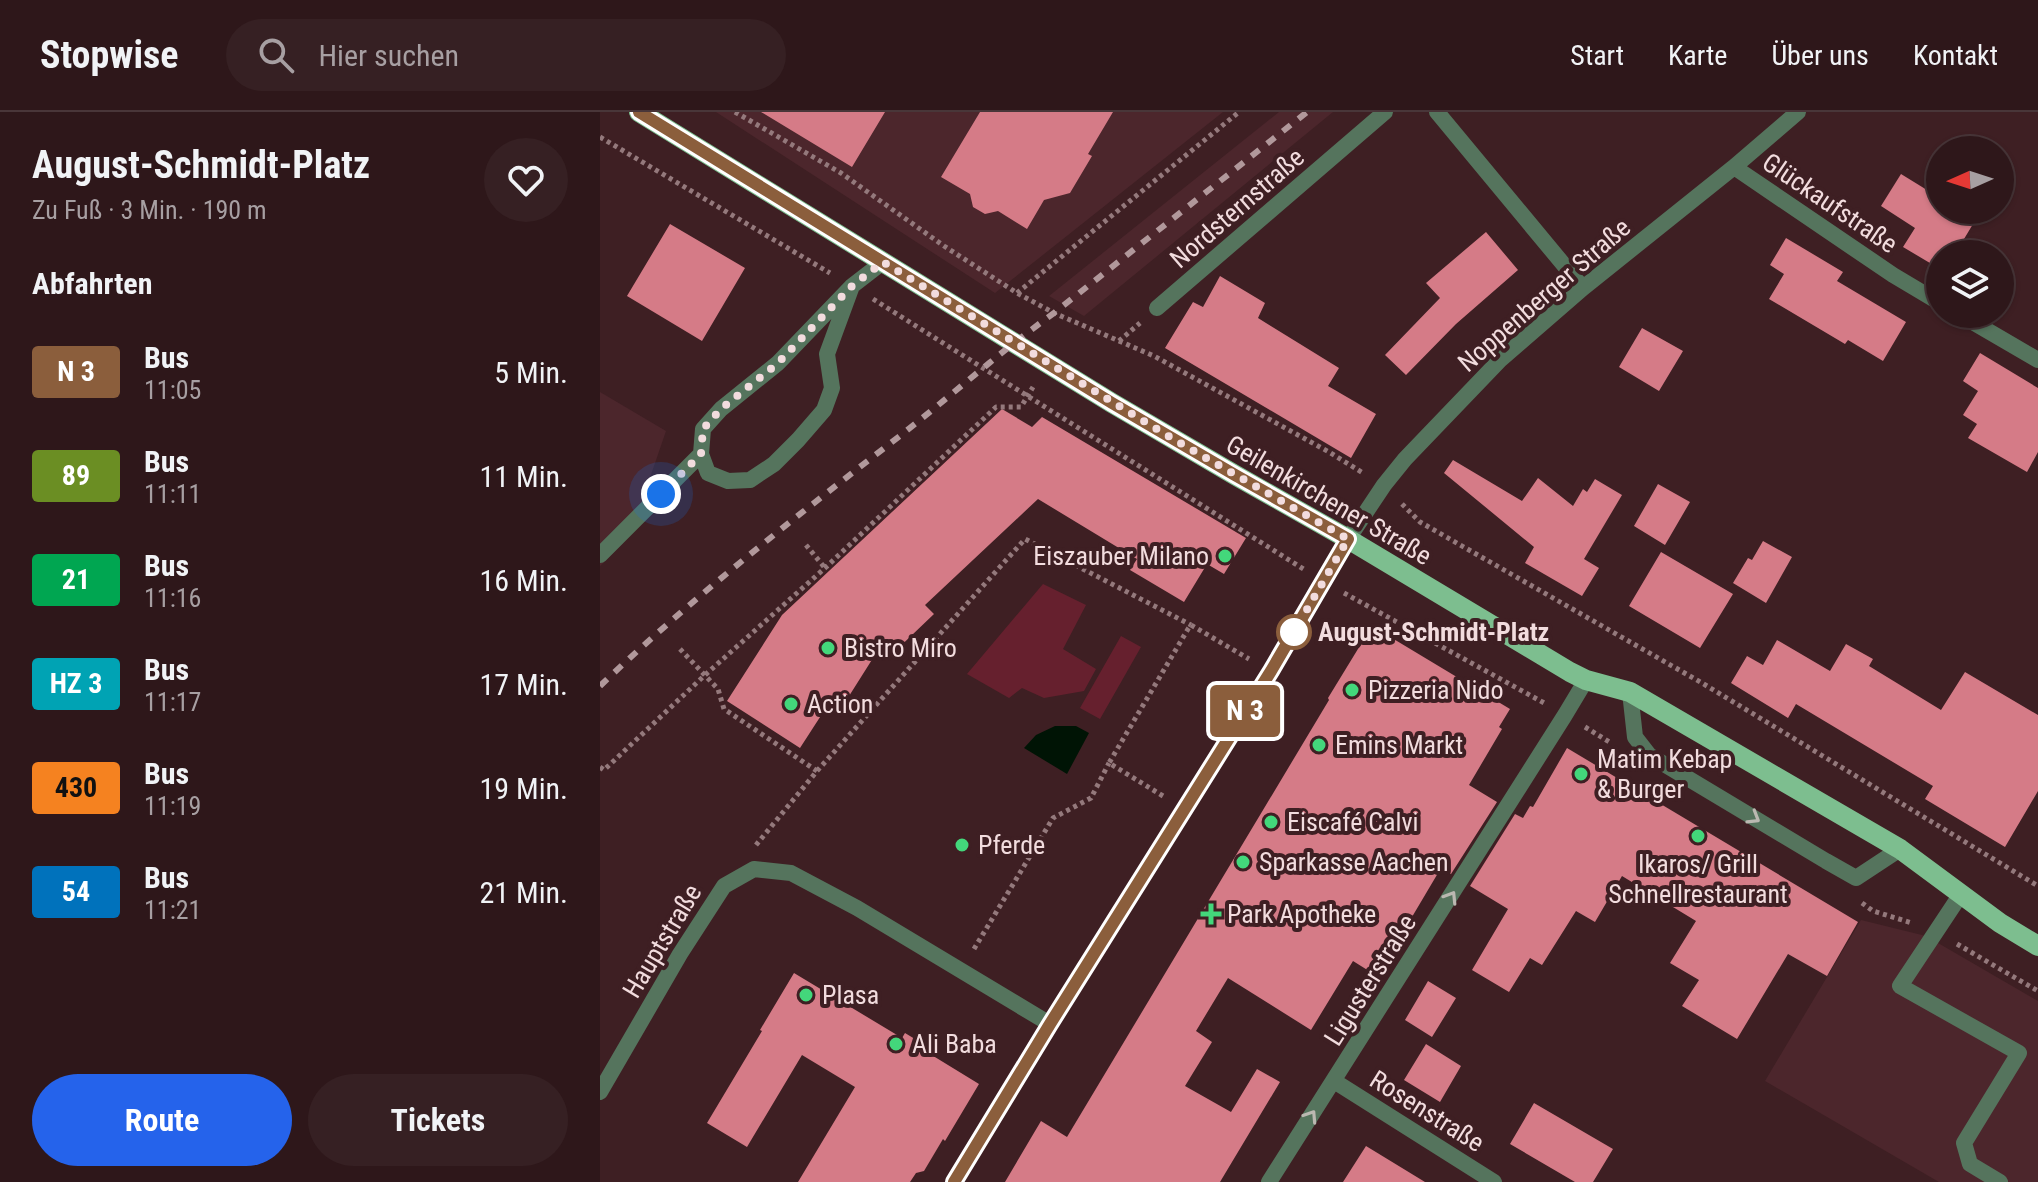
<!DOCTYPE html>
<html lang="de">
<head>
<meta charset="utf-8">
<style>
	:root { --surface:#2e171a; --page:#362023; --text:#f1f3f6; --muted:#a79fa2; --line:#493639; --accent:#2563eb }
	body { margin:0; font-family:"Roboto Condensed",sans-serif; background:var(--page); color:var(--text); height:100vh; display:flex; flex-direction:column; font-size:30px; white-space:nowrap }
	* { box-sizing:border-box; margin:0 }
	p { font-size:26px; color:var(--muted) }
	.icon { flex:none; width:44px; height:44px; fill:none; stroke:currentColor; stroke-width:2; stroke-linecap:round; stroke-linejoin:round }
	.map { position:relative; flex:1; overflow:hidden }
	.details { display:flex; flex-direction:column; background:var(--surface); width:600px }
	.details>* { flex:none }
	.badge { padding:0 16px; border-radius:6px; font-size:28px; line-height:52px }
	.needle { width:52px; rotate:267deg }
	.fabs { position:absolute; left:1326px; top:24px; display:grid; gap:16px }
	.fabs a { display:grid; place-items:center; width:88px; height:88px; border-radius:50%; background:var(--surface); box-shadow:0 2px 6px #0004,0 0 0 2px var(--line); font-size:40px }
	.you { position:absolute; width:40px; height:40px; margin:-20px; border:6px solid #fff; border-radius:50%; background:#1a73e8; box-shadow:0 0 0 12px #1a73e833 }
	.map>.badge { position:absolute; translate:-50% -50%; box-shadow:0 0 0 4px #fff }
	h2 { padding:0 32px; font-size:30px; line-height:72px }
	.round { display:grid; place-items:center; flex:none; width:84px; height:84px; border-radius:42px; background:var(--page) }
	.overview { display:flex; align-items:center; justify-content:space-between; height:136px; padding:0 32px }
	h1 { font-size:38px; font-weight:700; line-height:60px }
	.button { display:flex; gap:16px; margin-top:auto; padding:16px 32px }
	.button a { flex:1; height:92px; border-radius:48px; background:var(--accent); color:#fff; font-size:32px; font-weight:700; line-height:92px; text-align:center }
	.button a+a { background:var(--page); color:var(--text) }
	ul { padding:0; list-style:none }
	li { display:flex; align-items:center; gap:24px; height:104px; padding:0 32px }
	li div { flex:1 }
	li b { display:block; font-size:30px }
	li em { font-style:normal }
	li .badge { min-width:88px; font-weight:700; text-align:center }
	header { display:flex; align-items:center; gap:48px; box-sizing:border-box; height:112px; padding:0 40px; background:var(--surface); border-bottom:2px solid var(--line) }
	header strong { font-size:38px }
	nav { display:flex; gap:44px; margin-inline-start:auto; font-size:28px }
	.search { width:560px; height:72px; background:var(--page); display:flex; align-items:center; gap:20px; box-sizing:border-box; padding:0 28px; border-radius:44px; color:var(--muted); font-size:30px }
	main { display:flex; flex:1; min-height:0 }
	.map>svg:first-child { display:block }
	.built { fill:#4c262c }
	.green { fill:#66202e }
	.water { fill:#001405 }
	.building { fill:#d57b87 }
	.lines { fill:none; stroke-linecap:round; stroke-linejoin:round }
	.path { stroke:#94797c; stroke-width:5; stroke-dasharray:4 4; stroke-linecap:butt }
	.service { stroke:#55745d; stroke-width:16 }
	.minor { stroke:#55745d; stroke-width:16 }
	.secondary { stroke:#6c9e79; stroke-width:16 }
	.primary { stroke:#7dbe8f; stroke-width:20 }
	.rail { stroke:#b1989b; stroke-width:6; stroke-dasharray:10 10; stroke-linecap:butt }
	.oneway { stroke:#bbb8b1 }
	.line-casing { stroke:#fff; stroke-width:18 }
	.line { stroke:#8b5e3c; stroke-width:12 }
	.walk { stroke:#f2dcde; stroke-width:8; stroke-dasharray:0 14.4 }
	.poi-dot { fill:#43d77b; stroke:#3e1f23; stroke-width:3 }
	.stop-dot { fill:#fff; stroke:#8b5e3c; stroke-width:4 }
	.labels { text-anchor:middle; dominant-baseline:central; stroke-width:8; stroke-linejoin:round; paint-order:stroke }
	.street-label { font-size:26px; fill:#f2dcde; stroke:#3e1f23 }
	.poi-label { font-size:26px; fill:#f2dcde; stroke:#3e1f23; text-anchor:start }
	.stop-label { font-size:26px; font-weight:bold; fill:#f2dcde; stroke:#3e1f23; text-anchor:start }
</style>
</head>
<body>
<header>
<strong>Stopwise</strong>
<div class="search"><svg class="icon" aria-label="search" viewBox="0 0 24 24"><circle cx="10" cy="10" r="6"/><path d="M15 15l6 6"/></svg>Hier suchen</div>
<nav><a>Start</a><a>Karte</a><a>Über uns</a><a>Kontakt</a></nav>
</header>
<main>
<section class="details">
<div class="overview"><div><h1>August-Schmidt-Platz</h1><p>Zu Fuß · 3 Min. · 190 m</p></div><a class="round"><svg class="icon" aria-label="heart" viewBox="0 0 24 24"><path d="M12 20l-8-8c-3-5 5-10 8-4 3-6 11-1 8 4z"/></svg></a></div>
<h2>Abfahrten</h2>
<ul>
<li><span class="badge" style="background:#8b5e3c;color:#fff">N 3</span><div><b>Bus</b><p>11:05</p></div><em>5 Min.</em></li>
<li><span class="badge" style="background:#6b8e23;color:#fff">89</span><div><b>Bus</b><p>11:11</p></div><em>11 Min.</em></li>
<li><span class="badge" style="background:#00a651;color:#fff">21</span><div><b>Bus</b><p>11:16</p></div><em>16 Min.</em></li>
<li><span class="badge" style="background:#00a3b4;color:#fff">HZ 3</span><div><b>Bus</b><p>11:17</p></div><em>17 Min.</em></li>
<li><span class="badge" style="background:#f58220;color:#111">430</span><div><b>Bus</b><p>11:19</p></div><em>19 Min.</em></li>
<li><span class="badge" style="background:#0072bc;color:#fff">54</span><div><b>Bus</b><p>11:21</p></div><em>21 Min.</em></li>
</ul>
<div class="button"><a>Route</a><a>Tickets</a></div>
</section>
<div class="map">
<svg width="1438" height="1070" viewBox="0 0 1438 1070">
	<rect width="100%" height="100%" fill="#3e1f23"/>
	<path class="built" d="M116,0H623L395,181Z
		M679,0H733L484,204L449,184Z
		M0,280L66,319L30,424L0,454Z
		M1261,808L1326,824L1438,889V1070H1339L1165,969Z"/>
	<path class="green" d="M443,472L486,493L463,537L496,557L484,579L444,586L422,576L409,586L367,562Z
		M521,524L541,535L500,607L480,596Z"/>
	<path class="water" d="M455,614H476L489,621L467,662L424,636L436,623Z"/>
	<path class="building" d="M161,0H285L252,55Z
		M380,0H513L488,42L492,44L470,81L444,88L427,117L398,99L385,102L373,95L370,82L341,65Z
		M1301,62L1340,86V98H1360L1376,107L1355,142H1340V157L1303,135L1315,116L1281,94Z
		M70,112L145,156L102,229L27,184Z
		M886,120L918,158L856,212L806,263L785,243L840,186L826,171Z
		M1186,126L1243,160L1237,169L1306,210L1283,249L1248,228L1245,232L1169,187L1184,162L1170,153Z
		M620,164L665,191L658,206L739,256L728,274L776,302L751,346L565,236L593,190L603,195Z
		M1042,216L1083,239L1059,279L1019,255Z
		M1380,241L1438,276V340L1427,360L1368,326L1377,312L1363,303L1378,279L1363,269Z
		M402,297L432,315L442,305L646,426L624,462L607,452L584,490L530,458L537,447L438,387L325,493L334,502L289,545L280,535L244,592L233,585L200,636L127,589L182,503Z
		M853,348L922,389L938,366L973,394L983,377L987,380L995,367L1022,383L984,447L999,456L982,484L925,451L934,435L844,361Z
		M1058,372L1090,390L1065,433L1034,414Z
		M1163,429L1192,445L1166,491L1133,471L1148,446L1152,448Z
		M1061,440L1133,482L1100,536L1029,494Z
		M772,514L910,597L899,615L902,617L869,673L897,690L851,762L841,756L777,864L753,849L711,918L628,866L596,919L612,930L585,974L631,1000L657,957L680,970L620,1070H405L441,1009L467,1025L729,588L728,586Z
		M1177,528L1230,559L1246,532L1273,547L1269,554L1341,598L1365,560L1438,603V679L1405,735L1325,687L1333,674L1196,592L1188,606L1131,571L1147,544L1163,553Z
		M967,636L1258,810L1227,864L1188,842L1137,927L1082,894L1099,868L1070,851L1096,809L1022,764L995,810L976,799L942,853L930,846L909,880L872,858L908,797L870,774L915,702L923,706L930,694L933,695Z
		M194,861L302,926L305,921L333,938L330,942L379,972L345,1029L343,1027L324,1059L316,1061L310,1070H198L255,975L202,943L147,1035L107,1011L162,919L160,918Z
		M828,869L856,886L832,925L805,908Z
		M826,932L861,954L840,990L804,968Z
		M934,991L1013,1037L993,1070H975L910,1032Z
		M766,1034L825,1070H743Z"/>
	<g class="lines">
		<path class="path" d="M135,0L241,61L344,134L417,181L454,201L554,244L729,340L763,361
			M0,25L230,161
			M417,181L639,0
			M273,187L705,458
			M519,229L540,211
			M802,392L820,410L1102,571L1438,774
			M206,433L225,456
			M744,481L946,592
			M80,537L118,577L124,597L217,659
			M985,615L1011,631
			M0,655L4,658L105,563L225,456L396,295H421L433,275
			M563,684L509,651L588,517L591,513L649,547
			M156,733L217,659L425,427L591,513
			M1262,791L1273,799L1312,811
			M1357,832L1438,879
			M374,837L453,706L491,686L509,651"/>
		<path class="service" d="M252,174L227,242L232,276L224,298L198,328L174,352L150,368L128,369L108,361L101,342L103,317L121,297L178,251L252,174L283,150
			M0,443L101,342
			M1030,580L1035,625L1049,643L1226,749L1256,766L1300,737
			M1361,782L1300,874L1419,941L1364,1031L1370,1052L1400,1070"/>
		<path class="minor" d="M837,0L983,176
			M1134,55L1293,163L1340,191
			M557,196L785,0
			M1359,202L1438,248
			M748,427L784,373L805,347L900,248L983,176L1134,55L1198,0
			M734,969L894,1070
			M0,980L80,842L124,774L154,757L191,761L257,796L450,912
			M669,1070L965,603L986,568"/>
		<path class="secondary" d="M354,1070L450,912L671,559L748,427"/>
		<path class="primary" d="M39,0L512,291L635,363L748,427L970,560L986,568L1030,580L1300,737L1400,811L1438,834"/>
		<path class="rail" d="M0,574C94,484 198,403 301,323C352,283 401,239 454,201L707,0"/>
	</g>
	<defs><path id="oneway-chevron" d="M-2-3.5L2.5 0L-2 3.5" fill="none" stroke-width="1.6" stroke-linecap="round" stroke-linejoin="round" transform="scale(2)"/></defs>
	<g class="oneway">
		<use href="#oneway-chevron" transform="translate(1154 706) rotate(31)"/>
		<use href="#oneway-chevron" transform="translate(851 785) rotate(-58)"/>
		<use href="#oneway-chevron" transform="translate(711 1004) rotate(-57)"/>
	</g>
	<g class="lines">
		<defs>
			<path id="line" d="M39,0L512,291L635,363L748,427L671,559L450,912L354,1070"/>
		</defs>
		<use href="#line" class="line-casing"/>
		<use href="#line" class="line"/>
		<path class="walk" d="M61,382L101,342L103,317L121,297L178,251L252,174L283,150L580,331L748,427L691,525L694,520"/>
	</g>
	<g class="poi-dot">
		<circle cx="625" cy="444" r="8"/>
		<circle cx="228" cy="536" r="8"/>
		<circle cx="752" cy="578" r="8"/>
		<circle cx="191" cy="592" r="8"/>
		<circle cx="719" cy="633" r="8"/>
		<circle cx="981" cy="662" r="8"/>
		<circle cx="671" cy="710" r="8"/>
		<circle cx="1098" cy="724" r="8"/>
		<circle cx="362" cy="733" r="8"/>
		<circle cx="643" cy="750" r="8"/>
		<path d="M607 790h8v8h8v8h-8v8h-8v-8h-8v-8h8z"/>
		<circle cx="206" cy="883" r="8"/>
		<circle cx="296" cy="932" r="8"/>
	</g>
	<circle class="stop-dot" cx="694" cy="520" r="16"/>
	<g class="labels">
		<g class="street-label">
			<text transform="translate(1230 91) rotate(34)">Glückaufstraße</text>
			<text transform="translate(637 96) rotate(-41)">Nordsternstraße</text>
			<text transform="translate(944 183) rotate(-41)">Noppenberger Straße</text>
			<text transform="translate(729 388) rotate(30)">Geilenkirchener Straße</text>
			<text transform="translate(62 829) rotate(-59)">Hauptstraße</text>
			<text transform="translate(770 868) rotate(-58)">Ligusterstraße</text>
			<text transform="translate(827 999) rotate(32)">Rosenstraße</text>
		</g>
		<g class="poi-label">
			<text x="609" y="444" text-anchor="end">Eiszauber Milano</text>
			<text x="244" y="536">Bistro Miro</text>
			<text x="768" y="578">Pizzeria Nido</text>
			<text x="207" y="592">Action</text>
			<text x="735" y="633">Emins Markt</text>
			<text x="997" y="647">Matim Kebap<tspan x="997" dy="30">&amp; Burger</tspan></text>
			<text x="687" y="710">Eiscafé Calvi</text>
			<text x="378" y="733">Pferde</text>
			<text x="659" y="750">Sparkasse Aachen</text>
			<text x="1098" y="752" text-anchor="middle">Ikaros/ Grill<tspan x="1098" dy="30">Schnellrestaurant</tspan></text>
			<text x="627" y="802">Park Apotheke</text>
			<text x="222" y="883">Plasa</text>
			<text x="312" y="932">Ali Baba</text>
		</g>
		<g class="stop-label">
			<text x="718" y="520">August-Schmidt-Platz</text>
		</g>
	</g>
</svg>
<div class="fabs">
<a><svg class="needle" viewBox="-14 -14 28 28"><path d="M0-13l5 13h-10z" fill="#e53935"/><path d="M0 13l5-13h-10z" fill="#a79fa2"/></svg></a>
<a><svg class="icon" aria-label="layers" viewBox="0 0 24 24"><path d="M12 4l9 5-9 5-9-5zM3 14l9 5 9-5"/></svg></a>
</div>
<div class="you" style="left:61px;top:382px"></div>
<b class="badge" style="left:645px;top:599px;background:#8b5e3c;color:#fff">N 3</b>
</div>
</main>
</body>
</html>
